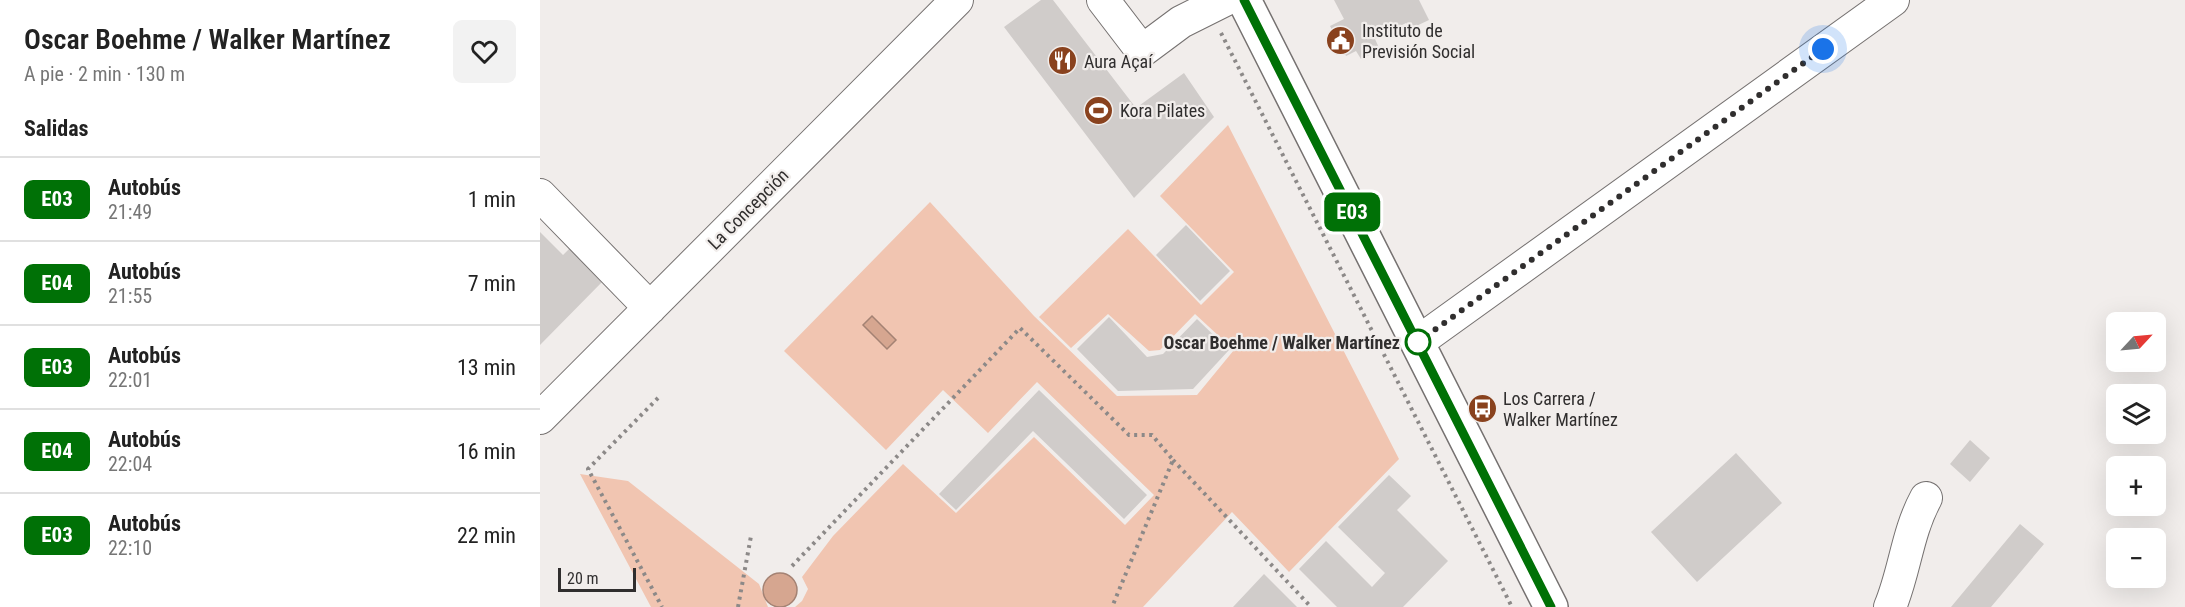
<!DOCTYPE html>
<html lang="es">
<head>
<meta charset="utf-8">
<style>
	:root { --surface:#fff; --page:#f2f2f2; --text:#222; --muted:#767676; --line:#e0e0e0 }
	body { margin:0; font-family:"Roboto Condensed",sans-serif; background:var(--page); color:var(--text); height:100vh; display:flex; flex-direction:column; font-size:22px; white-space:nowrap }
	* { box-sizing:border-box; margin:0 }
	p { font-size:20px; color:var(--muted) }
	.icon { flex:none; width:33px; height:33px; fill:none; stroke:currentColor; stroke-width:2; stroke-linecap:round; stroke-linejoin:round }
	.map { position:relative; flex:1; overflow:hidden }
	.details { display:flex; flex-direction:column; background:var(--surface); width:540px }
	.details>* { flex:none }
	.badge { padding:0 12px; border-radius:9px; font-size:21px; line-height:39px }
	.needle { width:39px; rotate:64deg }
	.fabs { position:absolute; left:1566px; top:312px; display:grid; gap:12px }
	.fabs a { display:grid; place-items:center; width:60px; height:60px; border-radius:9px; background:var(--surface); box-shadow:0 6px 24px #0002; font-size:30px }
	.scale { position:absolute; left:18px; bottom:15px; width:78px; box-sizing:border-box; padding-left:6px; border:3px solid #302e2e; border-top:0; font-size:16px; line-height:21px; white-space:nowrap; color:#302e2e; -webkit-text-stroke:4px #f1edeb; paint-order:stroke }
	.you { position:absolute; width:30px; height:30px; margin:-15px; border:4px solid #fff; border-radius:50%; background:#1a73e8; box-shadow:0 0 0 9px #1a73e833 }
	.map>.badge { position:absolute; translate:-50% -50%; box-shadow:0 0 0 3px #fff }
	h2 { padding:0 24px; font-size:22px; line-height:54px }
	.round { display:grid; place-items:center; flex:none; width:63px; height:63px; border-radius:9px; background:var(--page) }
	.head { display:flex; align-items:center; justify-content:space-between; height:102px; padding:0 24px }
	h1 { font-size:28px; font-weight:600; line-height:45px }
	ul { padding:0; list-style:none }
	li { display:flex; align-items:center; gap:18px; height:84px; padding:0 24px; border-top:2px solid var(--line) }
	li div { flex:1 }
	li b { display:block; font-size:22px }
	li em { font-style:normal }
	li .badge { min-width:66px; font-weight:700; text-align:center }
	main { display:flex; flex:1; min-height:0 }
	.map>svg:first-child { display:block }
	.green { fill:#f1c5b1 }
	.water { fill:#d6a690; stroke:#a48273; stroke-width:1.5 }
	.building { fill:#d0ccca }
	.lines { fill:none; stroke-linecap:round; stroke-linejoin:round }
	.minor-casing { stroke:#757170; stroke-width:34 }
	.major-casing { stroke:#757170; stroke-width:36 }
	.path { stroke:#8c8988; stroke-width:4; stroke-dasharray:3 4.5; stroke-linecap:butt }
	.minor { stroke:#fff; stroke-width:32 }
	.major { stroke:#fff; stroke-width:33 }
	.line-casing { stroke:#fff; stroke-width:14 }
	.line { stroke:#007106; stroke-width:9 }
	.walk { stroke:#302e2e; stroke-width:6; stroke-dasharray:0 10.8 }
	.stop-dot { fill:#fff; stroke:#007106; stroke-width:3 }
	.labels { text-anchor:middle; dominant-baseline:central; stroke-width:4.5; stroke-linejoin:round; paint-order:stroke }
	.poi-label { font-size:18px; fill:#302e2e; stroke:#f1edeb; text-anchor:start }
	.street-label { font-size:18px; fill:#302e2e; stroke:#f1edeb }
	.stop-label { font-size:18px; font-weight:bold; fill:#302e2e; stroke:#f1edeb; text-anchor:end }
</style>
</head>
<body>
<main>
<section class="details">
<div class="head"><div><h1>Oscar Boehme / Walker Martínez</h1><p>A pie · 2 min · 130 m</p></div><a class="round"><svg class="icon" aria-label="heart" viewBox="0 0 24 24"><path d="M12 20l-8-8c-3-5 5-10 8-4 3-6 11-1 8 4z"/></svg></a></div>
<h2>Salidas</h2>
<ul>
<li><span class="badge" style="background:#007106;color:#fff">E03</span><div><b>Autobús</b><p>21:49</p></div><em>1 min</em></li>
<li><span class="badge" style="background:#007106;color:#fff">E04</span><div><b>Autobús</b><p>21:55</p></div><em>7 min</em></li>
<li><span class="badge" style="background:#007106;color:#fff">E03</span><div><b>Autobús</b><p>22:01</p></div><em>13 min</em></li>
<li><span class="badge" style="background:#007106;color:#fff">E04</span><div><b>Autobús</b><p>22:04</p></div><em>16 min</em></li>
<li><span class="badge" style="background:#007106;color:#fff">E03</span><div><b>Autobús</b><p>22:10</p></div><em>22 min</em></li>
</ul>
</section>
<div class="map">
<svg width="1645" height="607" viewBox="0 0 1645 607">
	<rect width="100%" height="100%" fill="#f1edeb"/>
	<path class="green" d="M688,125L859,459L749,572L692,512L603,607H255L262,601L268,589L262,577L293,536L363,464L416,513L494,437L585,525L614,495L497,382L448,433L403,390L346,450L244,351L390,202L494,316L577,396L657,395L694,350L655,314L620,350L609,351L568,314L531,348L499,317L588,229L661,305L694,272L620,196Z
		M40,474L88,481L219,584L228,607H111Z"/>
	<path class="water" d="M332,316L356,340L347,349L323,325Z
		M223 590a17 17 0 1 1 34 0a17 17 0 1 1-34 0Z"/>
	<path class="building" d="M501,0H513L596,108L644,73L674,117L594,198L464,27Z
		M794,0H879L889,20L872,28L866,23L835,39L840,50L821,59L816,51L806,56L790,26L804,19Z
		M646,225L690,271L660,301L616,255Z
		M0,232L23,255L32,246L65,279L0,345Z
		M569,317L607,357L623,354L657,319L689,350L653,389L578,391L537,349Z
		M499,390L607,495L584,519L493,431L416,510L399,494Z
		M1430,440L1450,458L1430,482L1410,464Z
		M1196,453L1242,503L1157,582L1111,532Z
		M849,475L871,496L857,510L908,561L863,607H797L759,569L786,541L832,587L845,573L798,527Z
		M1480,524L1504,544L1451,607H1411Z
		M724,574L757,607H693Z"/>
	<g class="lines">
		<defs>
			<path id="minor" d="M563,0L602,51L641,22L685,0
				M0,195L110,308
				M878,342L1353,0
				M0,418L417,0
				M1350,607C1365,571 1367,533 1386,498"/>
			<path id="major" d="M704,0L1011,607"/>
		</defs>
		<use href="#minor" class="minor-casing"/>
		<use href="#major" class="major-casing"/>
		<path class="path" d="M681,33L972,607
			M118,398L48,469L122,607
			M633,460L771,607
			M252,566L480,328L589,435H612L633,460L572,607
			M198,607L211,536"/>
		<use href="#minor" class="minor"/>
		<use href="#major" class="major"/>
	</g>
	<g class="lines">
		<defs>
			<path id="line" d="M704,0L1011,607"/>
		</defs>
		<use href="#line" class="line-casing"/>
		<use href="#line" class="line"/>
		<path class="walk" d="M878,342L1283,49"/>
	</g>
	<defs>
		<symbol id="civic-disc" viewBox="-11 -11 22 22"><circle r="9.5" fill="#89421e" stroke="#f1edeb"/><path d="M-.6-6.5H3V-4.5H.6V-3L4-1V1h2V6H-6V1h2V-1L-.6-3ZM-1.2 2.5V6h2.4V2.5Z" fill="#fff"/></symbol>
		<symbol id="restaurant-disc" viewBox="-11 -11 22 22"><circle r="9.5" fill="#89421e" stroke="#f1edeb"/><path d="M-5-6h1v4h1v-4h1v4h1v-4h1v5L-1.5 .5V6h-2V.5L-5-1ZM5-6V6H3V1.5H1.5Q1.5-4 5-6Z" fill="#fff"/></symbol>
		<symbol id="stadium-disc" viewBox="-11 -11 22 22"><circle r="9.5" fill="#89421e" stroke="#f1edeb"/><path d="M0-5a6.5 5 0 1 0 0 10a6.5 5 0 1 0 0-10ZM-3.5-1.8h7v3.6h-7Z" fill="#fff"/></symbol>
		<symbol id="bus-disc" viewBox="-11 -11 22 22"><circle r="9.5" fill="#89421e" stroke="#f1edeb"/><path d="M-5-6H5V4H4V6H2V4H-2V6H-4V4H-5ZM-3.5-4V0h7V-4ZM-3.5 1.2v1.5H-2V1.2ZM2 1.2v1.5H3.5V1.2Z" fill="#fff"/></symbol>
	</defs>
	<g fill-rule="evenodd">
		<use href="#civic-disc" x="784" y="24" width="33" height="33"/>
		<use href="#restaurant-disc" x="506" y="44" width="33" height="33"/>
		<use href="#stadium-disc" x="542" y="94" width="33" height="33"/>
		<use href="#bus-disc" x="926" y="392" width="33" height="33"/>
	</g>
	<circle class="stop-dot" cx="878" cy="342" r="12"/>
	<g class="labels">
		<g class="poi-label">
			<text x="822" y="30">Instituto de<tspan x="822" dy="21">Previsión Social</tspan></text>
			<text x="544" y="61">Aura Açaí</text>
			<text x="580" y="110">Kora Pilates</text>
			<text x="963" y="398">Los Carrera /<tspan x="963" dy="21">Walker Martínez</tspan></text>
		</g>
		<g class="street-label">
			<text transform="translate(208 209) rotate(-45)">La Concepción</text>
		</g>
		<g class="stop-label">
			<text x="860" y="342">Oscar Boehme / Walker Martínez</text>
		</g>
	</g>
</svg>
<div class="fabs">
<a><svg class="needle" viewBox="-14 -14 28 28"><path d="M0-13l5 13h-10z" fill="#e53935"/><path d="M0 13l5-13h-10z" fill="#767676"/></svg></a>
<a><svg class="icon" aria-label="layers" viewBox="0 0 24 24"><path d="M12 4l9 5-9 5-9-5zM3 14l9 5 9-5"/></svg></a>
<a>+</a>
<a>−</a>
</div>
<div class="scale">20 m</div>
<div class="you" style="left:1283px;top:49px"></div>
<b class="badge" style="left:812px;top:212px;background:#007106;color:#fff">E03</b>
</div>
</main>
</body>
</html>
